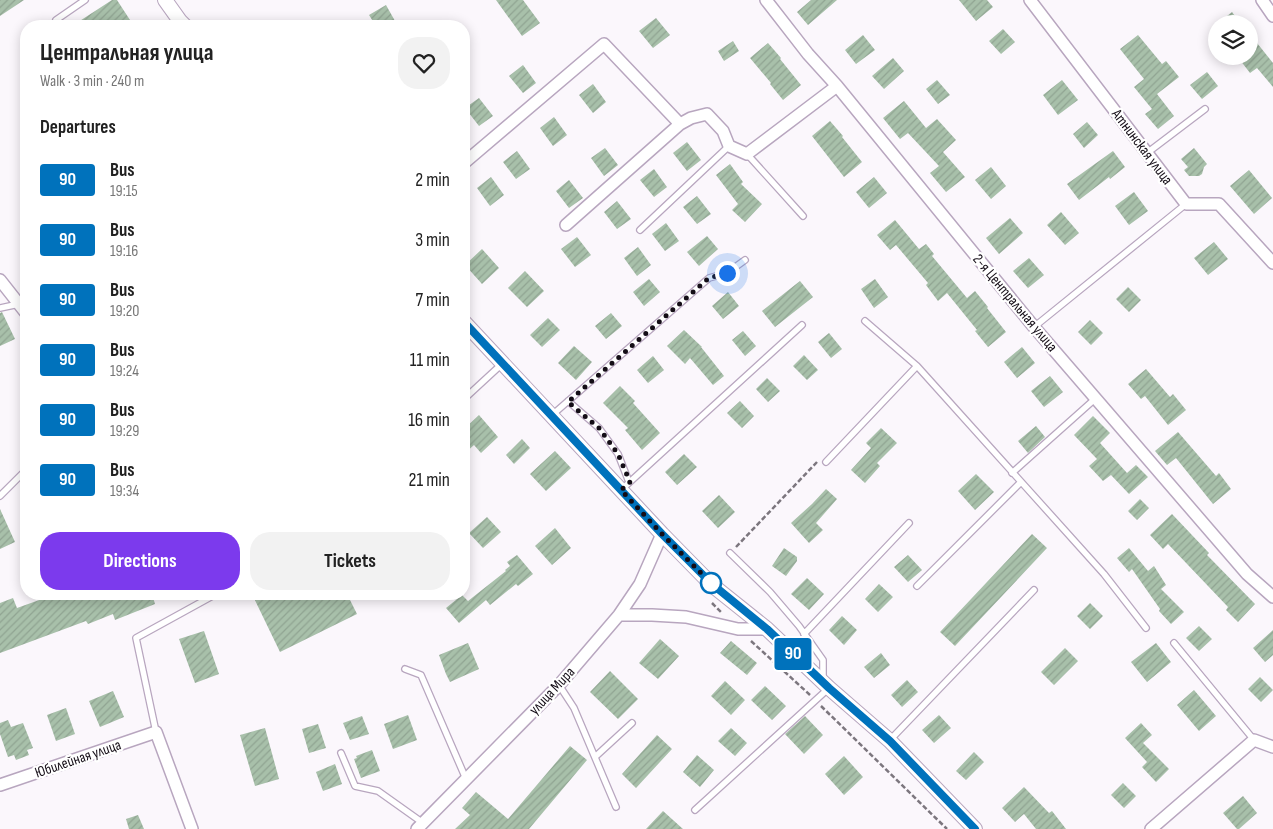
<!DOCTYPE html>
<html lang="en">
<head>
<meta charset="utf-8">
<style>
	:root { --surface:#fff; --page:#f2f2f2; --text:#222; --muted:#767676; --accent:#7c3aed }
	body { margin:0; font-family:"Sofia Sans Condensed",sans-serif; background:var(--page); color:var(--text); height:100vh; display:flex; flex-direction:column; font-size:19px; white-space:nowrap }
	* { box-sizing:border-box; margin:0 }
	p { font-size:16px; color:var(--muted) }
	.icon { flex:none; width:28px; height:28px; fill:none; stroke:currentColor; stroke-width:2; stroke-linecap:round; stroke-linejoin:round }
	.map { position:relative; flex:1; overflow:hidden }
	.side { position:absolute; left:20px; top:20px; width:450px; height:580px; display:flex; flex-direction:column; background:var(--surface); border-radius:20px; box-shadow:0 2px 12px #0003 }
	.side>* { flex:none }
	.badge { padding:0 10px; border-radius:4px; font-size:18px; line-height:32px }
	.controls { position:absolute; left:1208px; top:15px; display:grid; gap:10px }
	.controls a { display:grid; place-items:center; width:50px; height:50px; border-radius:50%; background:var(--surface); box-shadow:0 2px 12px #0003; font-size:25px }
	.you { position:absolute; width:25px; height:25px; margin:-12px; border:4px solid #fff; border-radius:50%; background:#1a73e8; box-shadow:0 0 0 8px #1a73e833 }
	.map>.badge { position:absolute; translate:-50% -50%; box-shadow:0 0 0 2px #fff }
	h2 { padding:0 20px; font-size:19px; line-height:45px }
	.round { display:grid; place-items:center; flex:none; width:52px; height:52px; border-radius:20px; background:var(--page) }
	.head { display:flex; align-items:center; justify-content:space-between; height:85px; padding:0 20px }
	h1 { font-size:24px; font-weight:700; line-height:38px }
	.cta { display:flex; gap:10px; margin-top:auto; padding:10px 20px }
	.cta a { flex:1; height:58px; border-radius:20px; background:var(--accent); color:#fff; font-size:20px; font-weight:700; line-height:58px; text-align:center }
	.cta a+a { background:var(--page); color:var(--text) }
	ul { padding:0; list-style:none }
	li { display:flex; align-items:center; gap:15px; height:60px; padding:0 20px }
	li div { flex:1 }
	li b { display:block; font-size:19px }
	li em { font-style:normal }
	li .badge { min-width:55px; font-weight:700; text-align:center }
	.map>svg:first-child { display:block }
	.building { fill:url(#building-hatch) }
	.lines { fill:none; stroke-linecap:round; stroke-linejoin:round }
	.service-casing { stroke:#b8a6bf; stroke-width:8 }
	.minor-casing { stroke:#b8a6bf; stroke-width:14 }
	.tertiary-casing { stroke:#b8a6bf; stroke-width:16 }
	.path { stroke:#7c767e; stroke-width:2.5; stroke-dasharray:5 2.5; stroke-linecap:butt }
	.service { stroke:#fff; stroke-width:5.5 }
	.minor { stroke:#fff; stroke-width:11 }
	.tertiary { stroke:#fff; stroke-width:14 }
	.line-casing { stroke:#fff; stroke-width:11 }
	.line { stroke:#0072bc; stroke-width:8 }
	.walk { stroke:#140d16; stroke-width:5; stroke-dasharray:0 9 }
	.stop-dot { fill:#fff; stroke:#0072bc; stroke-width:2.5 }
	.labels { text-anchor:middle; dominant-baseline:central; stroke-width:4.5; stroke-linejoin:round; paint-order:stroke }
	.street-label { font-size:15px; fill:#140d16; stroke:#fff }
</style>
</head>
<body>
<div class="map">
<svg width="1273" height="829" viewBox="0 0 1273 829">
	<defs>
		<pattern id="building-hatch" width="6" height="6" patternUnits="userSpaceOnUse" patternTransform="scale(1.25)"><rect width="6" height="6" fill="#a8c0aa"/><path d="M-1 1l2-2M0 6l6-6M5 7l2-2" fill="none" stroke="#90a492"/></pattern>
	</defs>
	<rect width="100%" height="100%" fill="#fbf7fc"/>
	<path class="building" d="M0,0H24L0,16Z
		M112,0H117L130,20L120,26H72Z
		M496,0H523L540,23L522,36Z
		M811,0H837L808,25L797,12Z
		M959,0H987L993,7L976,21Z
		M386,5L395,21L387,26H376L369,15Z
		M1232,12L1241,24H1217Z
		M656,18L670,35L653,48L639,31Z
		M1003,29L1015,42L1001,54L989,41Z
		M863,35L875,50L856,64L845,50Z
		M1138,35L1162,64L1166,61L1179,77L1157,94L1174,116L1158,129L1145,114L1152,109L1134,87L1144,79L1120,49Z
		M733,41L739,51L724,61L718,51Z
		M768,43L781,58L780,59L801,85L783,100L770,84L771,83L750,58Z
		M1257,43L1273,63V87L1257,68L1250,73L1237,56H1249V50Z
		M893,58L904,71L884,89L872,76Z
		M523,65L536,83L523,93L509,76Z
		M1207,72L1218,86L1202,99L1190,85Z
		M937,80L950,95L938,104L926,89Z
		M1062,80L1078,100L1058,115L1043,95Z
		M593,84L606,102L593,113L579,95Z
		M479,98L493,116L479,126L465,108Z
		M904,101L926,128L937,119L956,140L943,152L965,177L946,192L930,173L939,166L908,133L900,139L883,118Z
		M554,117L567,135L553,146L540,128Z
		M830,121L843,136L842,137L862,162L844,177L812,136Z
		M1087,122L1098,135L1084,148L1073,134Z
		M687,142L701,160L687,171L673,153Z
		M605,148L618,165L604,176L591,158Z
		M1194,148L1207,164L1204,167L1202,174L1199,176H1189L1184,170L1188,167L1181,159Z
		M517,151L530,169L516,179L503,162Z
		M1113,151L1125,167L1110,179L1109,177L1079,200L1067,184Z
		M730,164L743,182L741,184L762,204L745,222L732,210L738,204L716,175Z
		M991,167L1006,186L991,199L975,180Z
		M654,169L667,187L654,197L640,180Z
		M1249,170L1272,198L1254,214L1230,186Z
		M491,177L504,195L490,206L477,188Z
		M874,177L887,193L869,208L856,192Z
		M569,180L583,198L569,208L556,191Z
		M1134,192L1148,211L1129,225L1115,206Z
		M697,196L711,214L697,224L683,207Z
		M617,201L631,219L617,229L604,212Z
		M1061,212L1079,233L1065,245L1047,225Z
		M1010,218L1023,233L999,254L986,238Z
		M895,220L919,249L926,244L934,254L932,256L967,298L975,291L988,307L987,308L1006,332L988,347L975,331L977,330L947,293L938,301L926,285L928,283L896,245L890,250L877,235Z
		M666,223L679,241L665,251L652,234Z
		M707,236L718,249L699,266L687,252Z
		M577,237L591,255L575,267L561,249Z
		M1214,242L1228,259L1208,275L1194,258Z
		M638,247L651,265L637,276L624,258Z
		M482,249L499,268L482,284L465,265Z
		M1029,258L1044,275L1028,288L1013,271Z
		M525,271L544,291L527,307L508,288Z
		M649,279L660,292L644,306L633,292Z
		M875,279L888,297L874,308L861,289Z
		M800,281L813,297L775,327L762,311Z
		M1128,287L1141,300L1129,312L1116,299Z
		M728,292L739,306L723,319L712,306Z
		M2,312L15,339L0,346V313Z
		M611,313L622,326L606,339L595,326Z
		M548,318L560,330L542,347L530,335Z
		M1090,320L1103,333L1091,345L1078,332Z
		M684,330L702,347H701L724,376L713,385L690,358L685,364L667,346Z
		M743,331L756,346L745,356L732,340Z
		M829,333L842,349L831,358L818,342Z
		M574,346L592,362L576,380L558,363Z
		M1022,347L1035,363L1017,378L1004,362Z
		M804,355L818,370L807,380L793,366Z
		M653,356L664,370L648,383L637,370Z
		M1146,369L1170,397L1173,394L1186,410L1168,425L1145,396L1141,399L1128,384Z
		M1050,376L1063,392L1044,407L1031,391Z
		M767,378L780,391L768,402L756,389Z
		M620,386L635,401L633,403L660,433L642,450L625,430L628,428L603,403Z
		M740,401L754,416L742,428L727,413Z
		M479,415L498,437L481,453L474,445L464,454V429Z
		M1093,416L1110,433L1100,443L1127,473L1136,465L1148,477L1129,494L1111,475L1103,481L1089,466L1097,459L1074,435Z
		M1036,426L1045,437L1028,453L1018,441Z
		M881,428L897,443L877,463L880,466L865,483L851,470L871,448L866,443Z
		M1178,432L1216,476L1219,473L1231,489L1213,504L1176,458L1167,465L1155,451Z
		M522,439L530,448L514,464L506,455Z
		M555,451L571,468L546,491L530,474Z
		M684,454L697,467L677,485L665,472Z
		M976,474L994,492L975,510L958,491Z
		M826,489L837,499L816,523L823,530L809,543L791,523L812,504Z
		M719,495L735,512L718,528L702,511Z
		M1140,499L1149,508L1137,520L1128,511Z
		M0,509L15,542L0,549Z
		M1172,514L1209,553L1207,555L1255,604L1238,622L1226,610L1228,607L1168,544L1163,549L1150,535Z
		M487,517L501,532L483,548L469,533Z
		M555,528L571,548L552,565L535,546Z
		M1032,534L1047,548L955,646L940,632Z
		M784,548L797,557V561L786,576L772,566Z
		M1129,548L1148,571L1154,566L1166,585L1161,589L1184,612L1171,624L1159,611L1160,609L1132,569L1129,572L1117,558Z
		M517,555L533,574L518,586L516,584L490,605L486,600L459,623L446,608L462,595L468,601L506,571L505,570L510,566L507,562Z
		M908,555L922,570L908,582L894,567Z
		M807,578L824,594L809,610L791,594Z
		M879,584L893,597L878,612L865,599Z
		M56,594H152L155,604L115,620L113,614L88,624L86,621L0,653V603L13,598L17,608Z
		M252,594H347L357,614L280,652Z
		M1090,603L1103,616L1090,629L1077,616Z
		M842,616L857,630L844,645L829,630Z
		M1199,626L1212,639L1199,651L1186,638Z
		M1273,630V655L1265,662L1253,648Z
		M204,631L219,674L195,683L179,639Z
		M660,639L679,656L658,679L639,663Z
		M731,641L757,663L747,675L720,653Z
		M468,643L479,669L450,682L446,674L439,655Z
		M1156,643L1171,662L1147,682L1131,662Z
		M1065,648L1078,661L1054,685L1041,672Z
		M881,653L890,665L874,678L864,667Z
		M610,671L638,699L618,719L590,692Z
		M1260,677L1273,690L1261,702L1248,689Z
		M907,680L918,692L902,707L891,695Z
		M725,681L745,700L731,715L711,696Z
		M765,686L786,706L772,720L751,700Z
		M1194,690L1216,716L1199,731L1177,705Z
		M113,691L124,717L100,727L89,701Z
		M66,708L75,734L56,741L47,715Z
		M408,715L417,740L393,749L384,724Z
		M939,715L951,728L934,743L922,730Z
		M362,716L369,734L350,740L343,723Z
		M805,716L823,735L804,754L785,734Z
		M8,720L11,727L23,723L33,748L27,750L29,755L16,760L14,755L8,757L0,734V723Z
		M1141,723L1152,735L1143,743L1169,769L1156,782L1142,767L1147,762L1125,738Z
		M318,724L326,748L309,753L302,729Z
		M265,728L279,779L255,786L240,735Z
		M731,728L747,743L735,756L718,741Z
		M657,735L672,749L636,788L622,774Z
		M570,746L587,760L529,829H455L470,815L462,808L476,792L508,819Z
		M372,750L380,771L361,778L354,759L357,758L356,756Z
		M974,752L984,762L966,780L956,771Z
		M697,755L714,770L700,787L683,772Z
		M844,756L863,777L844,795L825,774Z
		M335,764L342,784L323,791L316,772Z
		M1123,783L1136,796L1124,808L1111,795Z
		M1024,787L1049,813L1052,811L1066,829H1036L1024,814L1015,822L1002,808Z
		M1243,796L1257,813L1239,829H1237L1223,813Z
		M663,811L683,829H646Z
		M138,815L144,829H129L126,819Z"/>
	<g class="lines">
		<defs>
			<path id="service" d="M56,20L85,0
				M1147,153L1205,109
				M747,154L803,216
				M640,230L729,146
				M0,308L19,304
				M865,321L917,366L1104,574L1146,628
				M1034,327L1186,204
				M464,399L503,363
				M568,401L599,428L618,454L629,482
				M551,416L709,278L727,273L745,260
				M826,462L917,366
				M1012,473L1096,398
				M621,490L802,325
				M0,496L26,470
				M730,553L770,592L799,626L823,660V679
				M917,586L1021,482
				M804,634L909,523
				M1174,643L1254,740
				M405,669L421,675L466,779
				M559,685L574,708L616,807
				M156,732L136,638L216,594
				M890,740L1034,590
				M341,753L355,786L378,791L423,823
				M595,757L632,723
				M695,810L829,688"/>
			<path id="minor" d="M766,0L808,54L837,86L1034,327L1247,574L1273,597
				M1030,0L1186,204H1219L1273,263
				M1262,0L1273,16
				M680,124L691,118L707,114L723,131L729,146L747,154L837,86
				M464,163L604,44L680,124L566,225
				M0,280L26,313
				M619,615H652L686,617L738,629H767
				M0,785L156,732L192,829
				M417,829L559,685L619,615L640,584L662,534
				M1151,829L1254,740L1273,747"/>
			<path id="tertiary" d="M165,0L180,21L185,26
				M464,322L662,534L712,585L767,629L829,688L890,741L975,829"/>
		</defs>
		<use href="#service" class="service-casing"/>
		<use href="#minor" class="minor-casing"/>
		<use href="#tertiary" class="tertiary-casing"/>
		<path class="path" d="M736,547L817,462
			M712,603L722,613
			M751,641L810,695
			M821,706L947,829"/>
		<use href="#service" class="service"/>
		<use href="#minor" class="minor"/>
		<use href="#tertiary" class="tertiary"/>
	</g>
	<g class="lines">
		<defs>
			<path id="line" d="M464,322L662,534L712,584L767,629L829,688L890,741L975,829"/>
		</defs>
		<use href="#line" class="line-casing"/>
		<use href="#line" class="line"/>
		<path class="walk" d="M711,583L712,584L662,534L621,490L630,482L618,454L599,428L568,402L709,278L727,273"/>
	</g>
	<circle class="stop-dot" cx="711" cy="583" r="10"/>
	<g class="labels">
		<g class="street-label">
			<text transform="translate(1142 147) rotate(53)">Атнинская улица</text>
			<text transform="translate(1015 303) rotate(50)">2-я Центральная улица</text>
			<text transform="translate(552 691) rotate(-47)">улица Мира</text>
			<text transform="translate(78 759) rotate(-19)">Юбилейная улица</text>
		</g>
	</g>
</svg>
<div class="controls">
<a><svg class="icon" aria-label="layers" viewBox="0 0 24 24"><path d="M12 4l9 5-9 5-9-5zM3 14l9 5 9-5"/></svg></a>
</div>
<div class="you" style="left:727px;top:273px"></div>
<b class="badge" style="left:793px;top:654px;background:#0072bc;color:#fff">90</b>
<section class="side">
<div class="head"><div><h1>Центральная улица</h1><p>Walk · 3 min · 240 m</p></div><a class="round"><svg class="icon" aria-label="heart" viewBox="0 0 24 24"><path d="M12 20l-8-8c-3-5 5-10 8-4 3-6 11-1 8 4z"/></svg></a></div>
<h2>Departures</h2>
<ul>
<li><span class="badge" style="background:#0072bc;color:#fff">90</span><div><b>Bus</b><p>19:15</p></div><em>2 min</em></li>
<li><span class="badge" style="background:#0072bc;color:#fff">90</span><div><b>Bus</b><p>19:16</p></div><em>3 min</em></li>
<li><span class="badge" style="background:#0072bc;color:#fff">90</span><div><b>Bus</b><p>19:20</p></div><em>7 min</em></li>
<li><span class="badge" style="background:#0072bc;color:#fff">90</span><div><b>Bus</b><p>19:24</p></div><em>11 min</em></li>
<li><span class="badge" style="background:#0072bc;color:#fff">90</span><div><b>Bus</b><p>19:29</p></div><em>16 min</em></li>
<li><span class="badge" style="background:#0072bc;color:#fff">90</span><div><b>Bus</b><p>19:34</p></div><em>21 min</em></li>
</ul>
<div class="cta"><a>Directions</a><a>Tickets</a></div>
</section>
</div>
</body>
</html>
